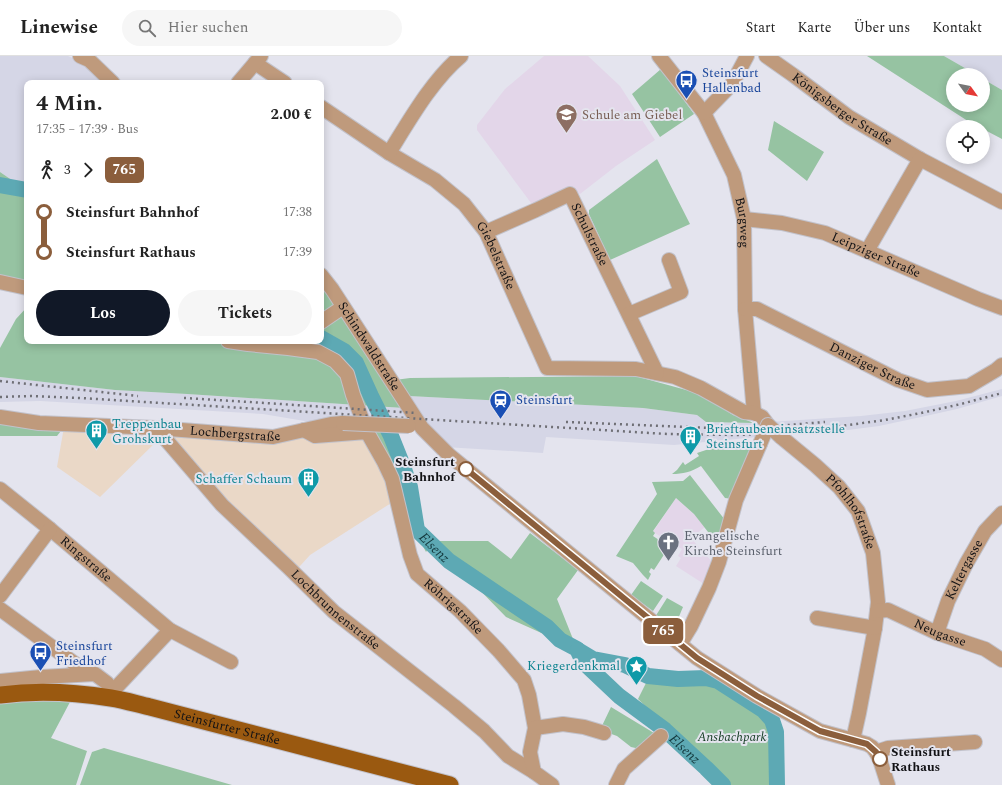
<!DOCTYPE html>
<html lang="de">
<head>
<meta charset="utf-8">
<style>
	:root { --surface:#fff; --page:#f6f6f6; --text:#222; --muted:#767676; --line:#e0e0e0; --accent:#111827 }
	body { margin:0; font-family:Spectral,serif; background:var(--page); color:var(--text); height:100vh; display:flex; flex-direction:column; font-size:15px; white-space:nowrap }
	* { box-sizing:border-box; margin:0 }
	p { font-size:13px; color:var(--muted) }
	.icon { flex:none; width:22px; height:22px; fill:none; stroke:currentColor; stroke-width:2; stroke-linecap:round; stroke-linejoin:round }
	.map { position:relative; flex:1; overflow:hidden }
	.details { position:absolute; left:24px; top:24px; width:300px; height:264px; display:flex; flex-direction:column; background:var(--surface); border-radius:8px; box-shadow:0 2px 10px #0003 }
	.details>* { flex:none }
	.badge { padding:0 8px; border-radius:6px; font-size:14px; line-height:26px }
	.needle { width:26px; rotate:123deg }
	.controls { position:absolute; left:946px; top:12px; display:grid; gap:8px }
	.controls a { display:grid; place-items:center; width:44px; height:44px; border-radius:50%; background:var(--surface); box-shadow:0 2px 10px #0003; font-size:20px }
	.map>.badge { position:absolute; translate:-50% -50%; box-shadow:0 0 0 2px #fff }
	.legs { display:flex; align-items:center; gap:6px; height:44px; padding:0 12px; font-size:13px }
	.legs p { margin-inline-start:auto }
	.headline { display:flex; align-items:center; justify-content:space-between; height:68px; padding:0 12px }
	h1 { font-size:22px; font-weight:700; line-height:30px }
	.action { display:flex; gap:8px; margin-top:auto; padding:8px 12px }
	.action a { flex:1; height:46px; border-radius:24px; background:var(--accent); color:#fff; font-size:16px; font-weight:700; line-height:46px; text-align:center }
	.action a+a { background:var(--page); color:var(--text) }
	ul { padding:0 12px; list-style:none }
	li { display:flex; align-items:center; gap:14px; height:40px; font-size:15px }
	li i { display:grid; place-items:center; width:6px; height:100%; margin:0 5px; background:currentColor }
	li i::after { content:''; width:10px; height:10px; margin:-5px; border:3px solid; border-radius:50%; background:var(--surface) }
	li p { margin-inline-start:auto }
	li:first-child i { background:linear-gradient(#0000 50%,currentColor 0) }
	li:last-child i { background:linear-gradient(currentColor 50%,#0000 0) }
	header { display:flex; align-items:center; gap:24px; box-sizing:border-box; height:56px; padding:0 20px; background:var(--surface); border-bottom:1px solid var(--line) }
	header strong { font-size:19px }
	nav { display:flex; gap:22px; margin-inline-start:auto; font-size:14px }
	.search { width:280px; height:36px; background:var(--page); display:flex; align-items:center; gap:10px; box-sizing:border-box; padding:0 14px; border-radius:22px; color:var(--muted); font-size:15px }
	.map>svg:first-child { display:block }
	.built { fill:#d5d6e6 }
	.industrial { fill:#ead8c7 }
	.education { fill:#e3d6e9 }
	.green { fill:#96c3a2 }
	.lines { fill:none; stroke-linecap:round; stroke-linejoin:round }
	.river { stroke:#5da9b4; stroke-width:16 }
	.minor-casing { stroke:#c2c2cb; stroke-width:16 }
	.major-casing { stroke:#c2c2cb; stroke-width:19 }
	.minor { stroke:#bf9a7c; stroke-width:14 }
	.major { stroke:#9a5910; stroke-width:17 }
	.rail { stroke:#6f6f75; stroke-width:2.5; stroke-dasharray:2 4; stroke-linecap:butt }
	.minor-bridge-casing { stroke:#c2c2cb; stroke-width:16; stroke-linecap:butt }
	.minor-bridge { stroke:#bf9a7c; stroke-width:14 }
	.line-1-casing { stroke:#fff; stroke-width:9 }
	.line-1 { stroke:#8b5e3c; stroke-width:6 }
	.stop-1-dot { fill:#fff; stroke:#8b5e3c; stroke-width:2 }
	.labels { text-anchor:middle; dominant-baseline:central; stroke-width:4; stroke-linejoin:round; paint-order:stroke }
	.transit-label { font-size:13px; fill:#164399; stroke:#e4e4ee; text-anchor:start }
	.street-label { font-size:13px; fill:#121215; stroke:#e4e4ee }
	.education-label { font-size:13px; fill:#785e54; stroke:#e4e4ee; text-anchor:start }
	.culture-label { font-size:13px; fill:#0d838f; stroke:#e4e4ee; text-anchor:start }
	.stop-label { font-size:13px; font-weight:bold; fill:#121215; stroke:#e4e4ee; text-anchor:end }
	.worship-label { font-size:13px; fill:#5b616d; stroke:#e4e4ee; text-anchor:start }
	.park-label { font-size:13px; font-style:italic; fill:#123a21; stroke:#e4e4ee }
	.water-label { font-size:14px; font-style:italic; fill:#13383d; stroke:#e4e4ee }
</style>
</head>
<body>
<header>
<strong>Linewise</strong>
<div class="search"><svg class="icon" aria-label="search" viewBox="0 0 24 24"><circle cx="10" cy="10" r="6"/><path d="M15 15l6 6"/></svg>Hier suchen</div>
<nav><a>Start</a><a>Karte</a><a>Über uns</a><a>Kontakt</a></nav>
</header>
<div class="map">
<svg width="1002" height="729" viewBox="0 0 1002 729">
	<rect width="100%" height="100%" fill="#e4e4ee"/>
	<path class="built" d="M0,0H68L87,8L105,27H27V127L19,129L0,116Z
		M944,0H1002V34L983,23V19H977Z
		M0,321L115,334L187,338L404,352L409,340L643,352L697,359L706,366L754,367L861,360L905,355L956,345L1002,333V340L957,353L921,361L879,370L848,374L757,381L674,389L546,381L543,397L445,391L422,375L392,372L340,371L263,358L40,345L0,346Z"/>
	<path class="industrial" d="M64,371L290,381L374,372L401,443L388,449L310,499L291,520L218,453L157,385L100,441L57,411Z"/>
	<path class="education" d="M544,0H588L620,30L655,84L616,110L580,138L571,132L534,151L477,74V69L505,33Z
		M676,442L694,458L705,471L691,482L713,507L704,528L676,510L681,502L678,500L682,493L653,476Z"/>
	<path class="green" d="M867,0H944L977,19H953V49H983V23L1002,34V83L983,73V71H978L974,69Z
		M661,13L694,58L660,81L632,38Z
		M774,65L824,96L807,125L768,94Z
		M657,103L690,168L610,204L589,158V154Z
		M0,116L19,129L27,127V232L0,225Z
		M321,228L387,325L410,322L635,320L701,338L733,359L754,367L706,366L697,359L643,352L409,340L404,352L187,338L115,334L0,321V292L16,263L27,251V285H321Z
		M0,365L64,371L57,380H0Z
		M374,372H392L407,412L412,435L414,467L433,485H488L511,503L530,477L578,514L557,543L577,593L506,561L433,486L426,496L411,467L401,443Z
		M750,386L753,391L733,443L725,442L701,410C691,416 683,418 672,418L677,414L683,406L685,409L699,400L697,397L718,390Z
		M690,419L725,464L719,490L694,458L676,442L653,475L655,477L653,480L659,484L661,480L668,484L663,491L667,494L654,514L651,512L649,516L651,518L648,524L643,519L633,507L616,500L657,438L652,426L683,425Z
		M641,525L663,540L653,555L631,539Z
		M667,542L683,551C675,570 675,575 655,561Z
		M648,623L691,624L718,627L762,655L771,666V729H727L638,643Z
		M41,643L77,645L70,646L51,682L87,695L76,729H0V648Z
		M611,651L654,677L640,693L631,691L617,680L600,674Z
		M104,692L232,729H80L92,696Z"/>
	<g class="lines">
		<g class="river">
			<path d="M0,129L27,134"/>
			<path id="s1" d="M321,282L344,295L356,307L371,340L391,380L403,410L410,431L417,474L449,505L547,571L560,584L577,593L583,606L619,640L665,674L706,712L723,729"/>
			<path d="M578,594L593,603L625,609L648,620L678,623L706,622L718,625L763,654L772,664L776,676L777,729"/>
		</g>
		<defs>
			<g id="minor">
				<path d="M80,0L89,4L113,27"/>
				<path id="s2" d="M659,0L704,57L734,119L744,163L745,253L754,357"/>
				<path id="s3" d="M766,0L793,19L849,61L920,103L1002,146"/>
				<path d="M255,7L285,27"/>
				<path d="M238,27L261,0"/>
				<path id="s4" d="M321,51L389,97L435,124L464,148L486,176L547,312L636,313L675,321L701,332L744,356L754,357L762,361L768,369"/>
				<path d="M704,57L732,28L747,0"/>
				<path d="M389,97C409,65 432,24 461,0"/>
				<path id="s5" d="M744,163L782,167L825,177L978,243L1002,252"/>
				<path id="s6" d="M486,176L536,154L570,138L657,317"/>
				<path d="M867,195L920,103"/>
				<path id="s7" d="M321,219L332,233L422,372L449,399L697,602L757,640L820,675L853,684L867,688L872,691L876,696L880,704L888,729"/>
				<path d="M0,226L27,232"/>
				<path id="s8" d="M745,253H757L898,324L927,334L969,330L996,314L1002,309"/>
				<path d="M629,258L681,236L669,204"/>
				<path d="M321,266L343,251"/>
				<path d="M228,285L248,288L288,292L318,296L335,305L347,318L353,339L367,376"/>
				<path id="s9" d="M0,361L39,367L156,372L273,381L331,368L343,367"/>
				<path id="s10" d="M156,372L222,449L288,511L334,556L454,650L484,675L508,700L534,716"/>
				<path id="s11" d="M304,374L315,380L367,376L384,406L392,423L410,499L417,518L460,555L499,595L524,624L529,639L535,672L530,696L534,716L552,729"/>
				<path id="s12" d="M781,381L815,409L839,431L858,455L873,497L878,546L877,555L875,572L859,657L853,684"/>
				<path id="s13" d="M0,433L50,473L170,574L231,606"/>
				<path d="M0,540L50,473"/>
				<path d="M0,553L89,618"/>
				<path id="s14" d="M877,555L888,554L937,577L985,593L1002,604"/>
				<path d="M817,562L875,572"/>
				<path id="s15" d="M937,577L948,545L966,508L985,475L1002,457"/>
				<path d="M680,588L691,570L709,532L719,506L736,444L760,388"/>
				<path d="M0,625L41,621L95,618L107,627L112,636V642"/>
				<path d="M112,636L170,574"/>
				<path d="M535,672L563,668L584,671L604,677"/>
				<path d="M876,696L888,692L975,686"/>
				<path d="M616,729L624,713L661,680"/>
			</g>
			<g id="major">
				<path id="s16" d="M0,639C37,634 74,636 111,642C124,644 137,648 150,651L450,729"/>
			</g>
		</defs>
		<use href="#minor" class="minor-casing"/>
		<use href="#major" class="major-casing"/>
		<use href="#minor" class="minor"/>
		<use href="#major" class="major"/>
		<path class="rail" d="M0,325L138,340
			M0,341L30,340L80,342L667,378L738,379L790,377L885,364L921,357L961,348L1002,337
			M184,342L250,346L416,357
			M566,366L713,372H753L825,366"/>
		<defs>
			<path id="minor-bridge" d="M343,367L409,370
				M760,388L768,369L781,381"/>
		</defs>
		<use href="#minor-bridge" class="minor-bridge-casing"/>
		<use href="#minor-bridge" class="minor-bridge"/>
	</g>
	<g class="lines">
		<defs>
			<path id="line-1" d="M466,413L697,602L757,640L820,675L867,688L876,696L880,703"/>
		</defs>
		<use href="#line-1" class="line-1-casing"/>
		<use href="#line-1" class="line-1"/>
	</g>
	<defs>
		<symbol id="bus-pin" viewBox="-11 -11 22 30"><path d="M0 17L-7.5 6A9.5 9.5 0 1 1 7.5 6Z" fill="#1a4fb4" stroke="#e4e4ee"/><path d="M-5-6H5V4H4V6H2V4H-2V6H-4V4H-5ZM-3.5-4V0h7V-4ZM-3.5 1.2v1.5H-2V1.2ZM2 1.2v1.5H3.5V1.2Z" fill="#fff"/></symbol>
		<symbol id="school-pin" viewBox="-11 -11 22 30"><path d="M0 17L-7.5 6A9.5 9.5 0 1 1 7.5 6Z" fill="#8d6e63" stroke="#e4e4ee"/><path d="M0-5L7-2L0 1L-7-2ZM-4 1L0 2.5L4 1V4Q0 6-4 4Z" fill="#fff"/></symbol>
		<symbol id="station-pin" viewBox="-11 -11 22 30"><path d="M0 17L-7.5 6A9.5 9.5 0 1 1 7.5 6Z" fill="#1a4fb4" stroke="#e4e4ee"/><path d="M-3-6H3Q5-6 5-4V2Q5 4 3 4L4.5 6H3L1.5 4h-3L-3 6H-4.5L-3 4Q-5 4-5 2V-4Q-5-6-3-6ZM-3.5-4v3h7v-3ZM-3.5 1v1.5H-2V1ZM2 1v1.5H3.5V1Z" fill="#fff"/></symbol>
		<symbol id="building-pin" viewBox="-11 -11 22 30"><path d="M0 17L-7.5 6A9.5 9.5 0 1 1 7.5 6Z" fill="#0f9aa8" stroke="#e4e4ee"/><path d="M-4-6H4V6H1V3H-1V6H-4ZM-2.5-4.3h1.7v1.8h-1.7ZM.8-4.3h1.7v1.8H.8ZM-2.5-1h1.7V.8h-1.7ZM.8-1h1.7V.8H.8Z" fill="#fff"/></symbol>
		<symbol id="church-pin" viewBox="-11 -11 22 30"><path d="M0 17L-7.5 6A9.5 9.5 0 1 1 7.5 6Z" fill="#6b7280" stroke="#e4e4ee"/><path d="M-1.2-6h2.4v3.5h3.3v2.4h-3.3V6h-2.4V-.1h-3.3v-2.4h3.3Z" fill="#fff"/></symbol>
		<symbol id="sight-pin" viewBox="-11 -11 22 30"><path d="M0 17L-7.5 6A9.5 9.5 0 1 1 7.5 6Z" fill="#0f9aa8" stroke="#e4e4ee"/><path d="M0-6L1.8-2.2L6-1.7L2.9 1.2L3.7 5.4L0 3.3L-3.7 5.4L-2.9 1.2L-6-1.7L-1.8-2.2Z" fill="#fff"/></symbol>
	</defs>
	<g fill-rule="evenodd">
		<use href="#bus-pin" x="674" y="12" width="25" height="34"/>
		<use href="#school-pin" x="554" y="46" width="25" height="34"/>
		<use href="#station-pin" x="488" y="332" width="25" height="34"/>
		<use href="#building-pin" x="84" y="362" width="25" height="34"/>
		<use href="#building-pin" x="678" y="368" width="25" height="34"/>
		<use href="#building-pin" x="296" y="410" width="25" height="34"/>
		<use href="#church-pin" x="656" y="474" width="25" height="34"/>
		<use href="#bus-pin" x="28" y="584" width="25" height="34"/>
		<use href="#sight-pin" x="624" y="598" width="25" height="34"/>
	</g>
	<g class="stop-1-dot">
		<circle cx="466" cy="413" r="7"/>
		<circle cx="880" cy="703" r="7"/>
	</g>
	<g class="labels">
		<g class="transit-label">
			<text x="702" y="17">Steinsfurt<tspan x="702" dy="15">Hallenbad</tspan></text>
			<text x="516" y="344">Steinsfurt</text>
			<text x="56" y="590">Steinsfurt<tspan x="56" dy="15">Friedhof</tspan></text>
		</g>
		<g class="street-label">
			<text stroke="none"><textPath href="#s3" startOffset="93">Königsberger Straße</textPath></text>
			<text stroke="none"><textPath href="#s2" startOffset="190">Burgweg</textPath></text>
			<text stroke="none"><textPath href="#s6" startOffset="137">Schulstraße</textPath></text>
			<text stroke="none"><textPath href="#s5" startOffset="138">Leipziger Straße</textPath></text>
			<text stroke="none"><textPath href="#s4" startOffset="234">Giebelstraße</textPath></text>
			<text stroke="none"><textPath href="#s7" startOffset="86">Schindwaldstraße</textPath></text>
			<text stroke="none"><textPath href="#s8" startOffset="141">Danziger Straße</textPath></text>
			<text stroke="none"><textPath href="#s9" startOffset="236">Lochbergstraße</textPath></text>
			<text stroke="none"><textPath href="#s12" startOffset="104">Pfohlhofstraße</textPath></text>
			<text stroke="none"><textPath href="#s13" startOffset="111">Ringstraße</textPath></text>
			<text stroke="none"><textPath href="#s15" startOffset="69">Keltergasse</textPath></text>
			<text stroke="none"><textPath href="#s11" startOffset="265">Röhrigstraße</textPath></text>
			<text stroke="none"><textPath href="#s10" startOffset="256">Lochbrunnenstraße</textPath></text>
			<text stroke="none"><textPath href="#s14" startOffset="68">Neugasse</textPath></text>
			<text stroke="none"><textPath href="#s16" startOffset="231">Steinsfurter Straße</textPath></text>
		</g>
		<g class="education-label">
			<text x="582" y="59">Schule am Giebel</text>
		</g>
		<g class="culture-label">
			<text x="112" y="368">Treppenbau<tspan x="112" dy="15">Grohskurt</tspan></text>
			<text x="706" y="373">Brieftaubeneinsatzstelle<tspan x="706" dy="15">Steinsfurt</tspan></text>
			<text x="292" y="423" text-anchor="end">Schaffer Schaum</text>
			<text x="620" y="610" text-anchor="end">Kriegerdenkmal</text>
		</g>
		<g class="stop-label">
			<text x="455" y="406">Steinsfurt<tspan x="455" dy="15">Bahnhof</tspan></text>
			<text x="891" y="696" text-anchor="start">Steinsfurt<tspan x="891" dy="15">Rathaus</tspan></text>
		</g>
		<g class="worship-label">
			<text x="684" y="480">Evangelische<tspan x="684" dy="15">Kirche Steinsfurt</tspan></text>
		</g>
		<g class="park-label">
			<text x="732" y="681">Ansbachpark</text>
		</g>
		<g class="water-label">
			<text stroke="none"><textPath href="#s1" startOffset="247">Elsenz</textPath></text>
			<text stroke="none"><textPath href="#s1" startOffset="571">Elsenz</textPath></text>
		</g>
	</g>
</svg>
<div class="controls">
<a><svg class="needle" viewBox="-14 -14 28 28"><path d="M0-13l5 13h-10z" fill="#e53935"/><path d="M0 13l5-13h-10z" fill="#767676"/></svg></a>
<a><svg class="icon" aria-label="locate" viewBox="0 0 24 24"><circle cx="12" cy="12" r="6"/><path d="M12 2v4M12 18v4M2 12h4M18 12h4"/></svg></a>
</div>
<b class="badge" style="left:663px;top:575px;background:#8b5e3c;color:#fff">765</b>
<section class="details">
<div class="headline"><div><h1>4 Min.</h1><p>17:35 – 17:39 · Bus</p></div><b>2.00 €</b></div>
<div class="legs"><svg class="icon" aria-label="walk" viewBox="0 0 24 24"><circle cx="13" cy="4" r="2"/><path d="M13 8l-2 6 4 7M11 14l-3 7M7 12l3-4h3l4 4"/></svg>3<svg class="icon" aria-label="forward" viewBox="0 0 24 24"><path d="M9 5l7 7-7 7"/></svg><b class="badge" style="background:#8b5e3c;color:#fff">765</b></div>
<ul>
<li><i style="color:#8b5e3c"></i><b>Steinsfurt Bahnhof</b><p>17:38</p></li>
<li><i style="color:#8b5e3c"></i><b>Steinsfurt Rathaus</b><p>17:39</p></li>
</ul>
<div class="action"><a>Los</a><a>Tickets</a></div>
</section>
</div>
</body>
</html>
